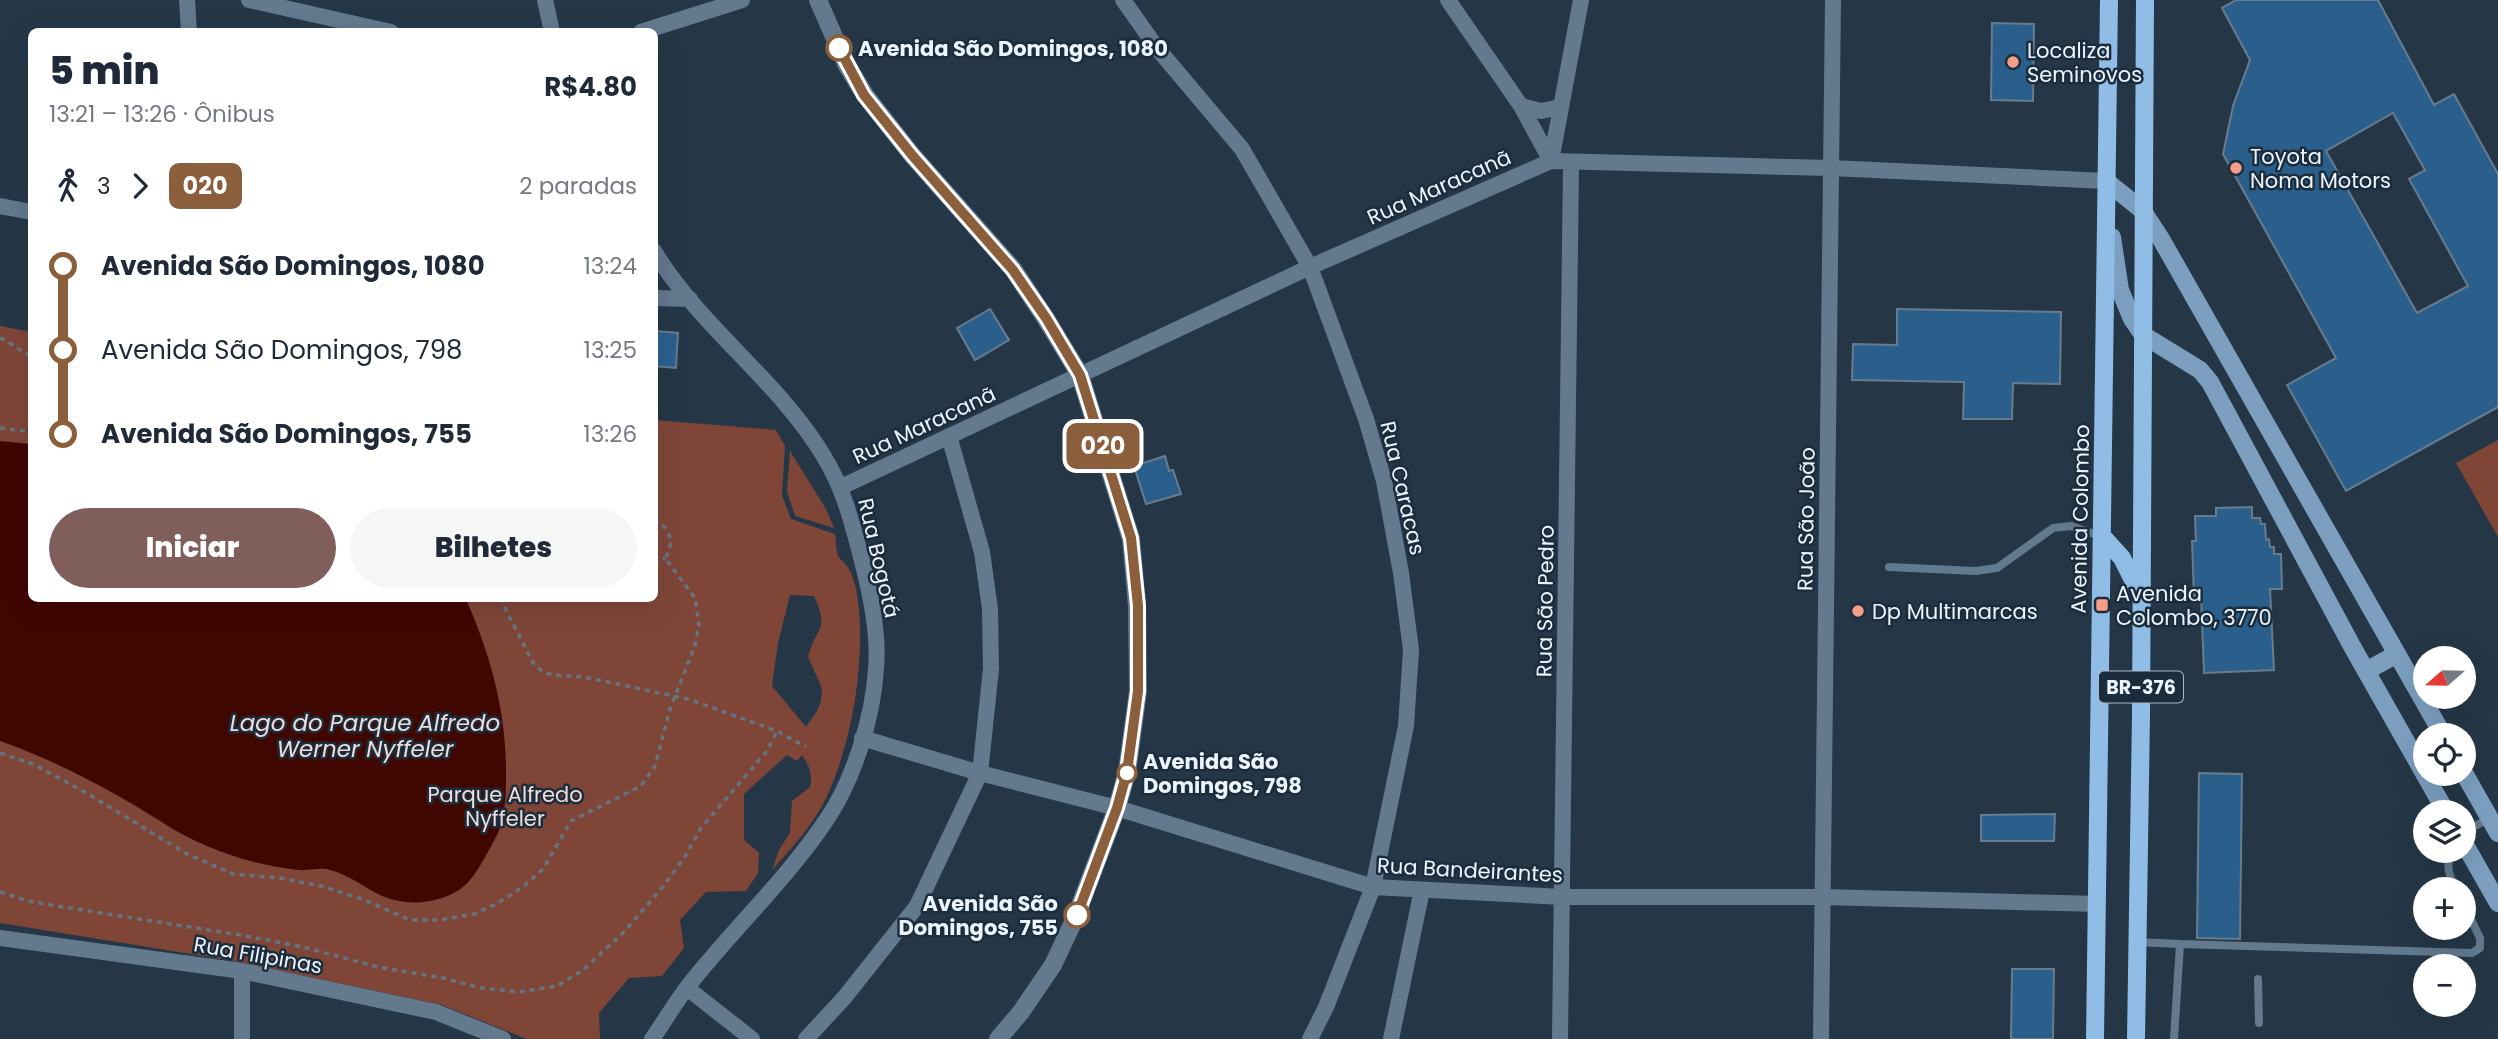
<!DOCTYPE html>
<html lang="pt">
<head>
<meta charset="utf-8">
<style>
	:root { --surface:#fff; --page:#f6f6f7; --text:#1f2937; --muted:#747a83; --accent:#7f5e5b }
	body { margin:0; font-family:Poppins,sans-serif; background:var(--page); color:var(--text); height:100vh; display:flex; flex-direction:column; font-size:26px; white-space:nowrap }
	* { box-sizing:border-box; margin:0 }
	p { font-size:23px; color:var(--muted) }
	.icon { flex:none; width:38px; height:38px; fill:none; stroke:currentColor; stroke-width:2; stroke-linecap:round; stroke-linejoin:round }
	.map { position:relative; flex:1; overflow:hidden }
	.details { position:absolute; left:28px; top:28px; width:630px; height:574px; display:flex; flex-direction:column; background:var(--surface); border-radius:10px; box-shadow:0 7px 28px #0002 }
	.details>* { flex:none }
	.badge { padding:0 14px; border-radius:10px; font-size:24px; line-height:46px }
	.needle { width:46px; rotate:250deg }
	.tools { position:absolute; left:2413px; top:646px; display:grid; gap:14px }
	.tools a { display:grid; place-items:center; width:63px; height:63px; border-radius:50%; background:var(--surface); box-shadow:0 7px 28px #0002; font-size:35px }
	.map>.badge { position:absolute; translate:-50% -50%; box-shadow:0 0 0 4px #fff }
	.legs { display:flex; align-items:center; gap:10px; height:77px; padding:0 21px; font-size:23px }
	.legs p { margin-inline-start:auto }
	.headline { display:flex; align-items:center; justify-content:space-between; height:119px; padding:0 21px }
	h1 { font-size:38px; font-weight:800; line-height:52px }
	.button { display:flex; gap:14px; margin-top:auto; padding:14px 21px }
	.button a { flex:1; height:80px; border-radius:42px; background:var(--accent); color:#fff; font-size:28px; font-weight:800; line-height:80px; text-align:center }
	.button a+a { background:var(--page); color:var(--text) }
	ul { padding:0 21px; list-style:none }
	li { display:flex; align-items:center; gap:24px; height:84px; font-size:26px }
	li i { display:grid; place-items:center; width:10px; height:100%; margin:0 9px; background:currentColor }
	li i::after { content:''; width:18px; height:18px; margin:-9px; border:5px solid; border-radius:50%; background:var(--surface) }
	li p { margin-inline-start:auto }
	li:first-child i { background:linear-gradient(#0000 50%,currentColor 0) }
	li:last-child i { background:linear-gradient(currentColor 50%,#0000 0) }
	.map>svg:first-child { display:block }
	.green { fill:#7f4638; fill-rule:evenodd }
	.water { fill:#400600 }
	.building { fill:#2b5f8b; stroke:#687c8f; stroke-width:2; fill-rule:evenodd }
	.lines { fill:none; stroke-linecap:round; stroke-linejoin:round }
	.path { stroke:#647481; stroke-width:3.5; stroke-dasharray:5 5; stroke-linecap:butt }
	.service { stroke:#63798e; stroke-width:8 }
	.minor { stroke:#63798e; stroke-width:16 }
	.tertiary { stroke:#63798e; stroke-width:18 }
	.secondary { stroke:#7c9fc0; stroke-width:18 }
	.primary { stroke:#8fbde6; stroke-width:18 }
	.line-1-casing { stroke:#fff; stroke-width:16 }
	.line-1 { stroke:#8b5e3c; stroke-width:10 }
	.stop-1-dot { fill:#fff; stroke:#8b5e3c; stroke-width:3.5 }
	.poi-dot { fill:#f49e88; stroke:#1b2d3d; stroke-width:2.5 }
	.labels { text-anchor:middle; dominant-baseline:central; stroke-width:5; stroke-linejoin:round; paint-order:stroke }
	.shield { fill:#1b2d3d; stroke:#adb9c4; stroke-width:2 }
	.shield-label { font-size:19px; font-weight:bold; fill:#ecf5fe }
	.stop-label { font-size:21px; font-weight:bold; fill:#ecf5fe; stroke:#1b2d3d; text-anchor:start }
	.poi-label { font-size:21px; fill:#ecf5fe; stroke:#1b2d3d; text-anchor:start }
	.street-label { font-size:21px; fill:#ecf5fe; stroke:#1b2d3d }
	.park-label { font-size:21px; fill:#f1dcd7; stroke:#1b2d3d }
	.water-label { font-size:23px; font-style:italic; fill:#f1dcd7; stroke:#1b2d3d }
</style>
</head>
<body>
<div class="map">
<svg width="2498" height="1039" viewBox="0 0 2498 1039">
	<rect width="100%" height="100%" fill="#253747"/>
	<path class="green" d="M0,326L31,332L32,598H654L655,420L776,430L785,446L782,495L791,519L835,534C836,541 836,550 838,556C840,560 846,563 848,568C852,573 854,582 856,588C868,650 853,745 824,802C811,827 791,849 772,870L779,850L790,833L792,801L810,787C813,775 809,765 802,755L797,761L787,755L744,794V840L759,853L758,873L746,891L706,892L680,920L684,948L662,976L629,978L599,1013L600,1039H527L442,1005L234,961L0,923ZM790,595L814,596C830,631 816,626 808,657L822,688L821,701L817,711L806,727L772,686L778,643Z
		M2498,440V537L2456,463Z
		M790,451L826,509L834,528L795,516L787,491Z"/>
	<path class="water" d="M0,441L31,444L32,598L466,599C491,656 507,714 506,777C506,798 505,821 495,839C486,855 477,875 463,887C441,904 407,907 382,896C365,888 348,874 330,870C320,867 309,871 299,870C266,866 237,859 207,846C179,835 155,817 129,802C87,778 46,757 0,741Z"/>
	<path class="building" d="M2236,0H2378L2434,105L2454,94L2498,174V407L2346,491L2287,385L2336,358L2223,154L2233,106L2250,60L2222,8ZM2393,113L2425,170L2409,179L2468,286L2417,313L2326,151Z
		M1992,23L2034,24L2033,101L1991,100Z
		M990,309L1009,340L975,360L957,328Z
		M1897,309L2061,312L2060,384L2013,383L2012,419H1963L1964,382L1852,380L1853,344L1897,345Z
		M656,331L678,333L676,368L654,366Z
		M1165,456L1169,471L1173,470L1181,494L1146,504L1134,466Z
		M2252,507V518H2260L2261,524H2265L2266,540L2269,539L2270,547H2274V554H2281L2282,589H2270L2274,670L2204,673L2201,595L2194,596L2192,541H2196L2195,516H2216V508Z
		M2199,773L2242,774L2240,939L2197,938Z
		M2055,814L2054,841H1981V815Z
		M2012,969H2054L2053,1039H2011Z"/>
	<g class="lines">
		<path class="path" d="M0,338C12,343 20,351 32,357
			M0,428L32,432
			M654,564L665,558
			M500,598L533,663L542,671L552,675L584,677L688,699L777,731L806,747
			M0,753L33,764L83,791L187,854L233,874L280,878L321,886L362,899L410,920H439L474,914L496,904L523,887L543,869L571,821L641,786L655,766L670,709L695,645L699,625L695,598L665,558C675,544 671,527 654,521
			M0,892L32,902L240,935L303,947L378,967L443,978L481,988L518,992L557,986L583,970L623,933L658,893L684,858L701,828L767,751L777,731"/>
		<path class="service" d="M1889,567L1975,571L1997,568L2053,528L2071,526L2100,536
			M2464,832L2490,818
			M2452,850C2445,865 2449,875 2456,889
			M2137,942L2180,944
			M2258,979L2259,1023
			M2174,1039L2180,944L2472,953L2480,948V938L2464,905"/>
		<path class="minor" d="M187,0L189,32
			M249,0L391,32
			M545,0L552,32
			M1123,0L1157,48L1242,149L1310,267L1366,419L1384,481L1401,573L1411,650L1406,726L1373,887L1326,1007L1310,1039
			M1448,0L1521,106L1551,161
			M641,32L742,0
			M1521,106L1541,111L1560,107
			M1551,161L1581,0
			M0,206L32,212
			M654,298L690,299
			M841,487L1310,267L1551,161L1831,168L2106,181
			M862,738L980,773L1117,808L1373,887L1562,897H1822L2097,904
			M0,938L242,971L436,1012L503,1039
			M687,988L752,1039
			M242,1039V971
			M652,1039C664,1022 675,1003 688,986C732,930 787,879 827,819C854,779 873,717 876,669C879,636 872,601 864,569C854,530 845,490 823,455C777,379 700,327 654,251
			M806,1039L844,998L917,906L980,773L991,669L990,609L982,552L949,436
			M1391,1039L1422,890
			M1560,1039L1571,164
			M1821,1039L1833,0"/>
		<path class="tertiary" d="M818,0L846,64L865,95L912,155L1013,269L1046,319L1080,375L1131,539L1137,606L1138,691L1127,772L1117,808L1076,916L1053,965L1021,1012L998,1039"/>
		<path class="secondary" d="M2106,181L2142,210L2161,239L2443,735
			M2112,237L2120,290L2132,319L2143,335L2200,370L2210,382L2353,648L2446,812
			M2366,671L2397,654
			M2464,773L2498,833
			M2464,843L2498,903"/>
		<path class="primary" d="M2103,537L2122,558L2138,590
			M2095,1039L2109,0
			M2136,1039L2141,714L2145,0"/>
	</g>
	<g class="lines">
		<defs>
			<path id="line-1" d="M839,48L864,95L912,155L1013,270L1046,318L1080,375L1131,538L1138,606V691L1127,772L1117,808L1077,915"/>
		</defs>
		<use href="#line-1" class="line-1-casing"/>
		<use href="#line-1" class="line-1"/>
	</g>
	<g class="stop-1-dot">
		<circle cx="839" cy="48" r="12"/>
		<circle cx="1127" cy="773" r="9"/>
		<circle cx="1077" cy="915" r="12"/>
	</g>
	<g class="poi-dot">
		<circle cx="2013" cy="62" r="7"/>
		<circle cx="2236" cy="168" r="7"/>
		<rect x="2095" y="598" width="14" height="14" rx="3.5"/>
		<circle cx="1858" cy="611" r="7"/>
	</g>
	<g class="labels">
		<rect class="shield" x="2099" y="671.5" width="84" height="31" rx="5"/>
		<g class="shield-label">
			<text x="2141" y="687">BR-376</text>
		</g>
		<g class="stop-label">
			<text x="858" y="48">Avenida São Domingos, 1080</text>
			<text x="1143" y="761">Avenida São<tspan x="1143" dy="24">Domingos, 798</tspan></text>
			<text x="1058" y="903" text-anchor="end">Avenida São<tspan x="1058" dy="24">Domingos, 755</tspan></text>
		</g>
		<g class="poi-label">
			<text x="2027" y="50">Localiza<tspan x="2027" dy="24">Seminovos</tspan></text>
			<text x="2250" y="156">Toyota<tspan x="2250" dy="24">Noma Motors</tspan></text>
			<text x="2116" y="593">Avenida<tspan x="2116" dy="24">Colombo, 3770</tspan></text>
			<text x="1872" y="611">Dp Multimarcas</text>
		</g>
		<g class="street-label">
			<text transform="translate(1439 187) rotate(-24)">Rua Maracanã</text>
			<text transform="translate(924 425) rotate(-25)">Rua Maracanã</text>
			<text transform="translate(1403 488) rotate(77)">Rua Caracas</text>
			<text transform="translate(1806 519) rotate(-89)">Rua São João</text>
			<text transform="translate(2080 519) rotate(-89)">Avenida Colombo</text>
			<text transform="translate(879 558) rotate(77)">Rua Bogotá</text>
			<text transform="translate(1545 601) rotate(-89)">Rua São Pedro</text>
			<text transform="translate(1470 870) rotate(3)">Rua Bandeirantes</text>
			<text transform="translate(258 955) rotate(10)">Rua Filipinas</text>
		</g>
		<g class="park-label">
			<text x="505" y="794">Parque Alfredo<tspan x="505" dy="24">Nyffeler</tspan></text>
		</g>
		<g class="water-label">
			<text x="365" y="723">Lago do Parque Alfredo<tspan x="365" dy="26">Werner Nyffeler</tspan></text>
		</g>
	</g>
</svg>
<div class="tools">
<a><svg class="needle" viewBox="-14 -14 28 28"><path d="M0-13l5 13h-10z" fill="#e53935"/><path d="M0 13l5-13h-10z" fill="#747a83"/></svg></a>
<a><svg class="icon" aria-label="locate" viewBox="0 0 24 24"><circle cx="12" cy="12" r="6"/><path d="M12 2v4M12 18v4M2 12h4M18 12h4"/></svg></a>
<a><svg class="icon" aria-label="layers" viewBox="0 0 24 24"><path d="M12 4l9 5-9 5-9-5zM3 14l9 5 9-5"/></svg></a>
<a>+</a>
<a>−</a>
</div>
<b class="badge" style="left:1103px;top:446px;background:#8b5e3c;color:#fff">020</b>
<section class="details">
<div class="headline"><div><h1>5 min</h1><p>13:21 – 13:26 · Ônibus</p></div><b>R$4.80</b></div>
<div class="legs"><svg class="icon" aria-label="walk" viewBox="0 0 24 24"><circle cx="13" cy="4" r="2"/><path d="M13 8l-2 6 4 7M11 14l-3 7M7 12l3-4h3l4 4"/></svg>3<svg class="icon" aria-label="forward" viewBox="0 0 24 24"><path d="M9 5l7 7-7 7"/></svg><b class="badge" style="background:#8b5e3c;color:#fff">020</b><p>2 paradas</p></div>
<ul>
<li><i style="color:#8b5e3c"></i><b>Avenida São Domingos, 1080</b><p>13:24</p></li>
<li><i style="color:#8b5e3c"></i><span>Avenida São Domingos, 798</span><p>13:25</p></li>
<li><i style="color:#8b5e3c"></i><b>Avenida São Domingos, 755</b><p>13:26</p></li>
</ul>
<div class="button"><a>Iniciar</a><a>Bilhetes</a></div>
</section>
</div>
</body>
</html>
